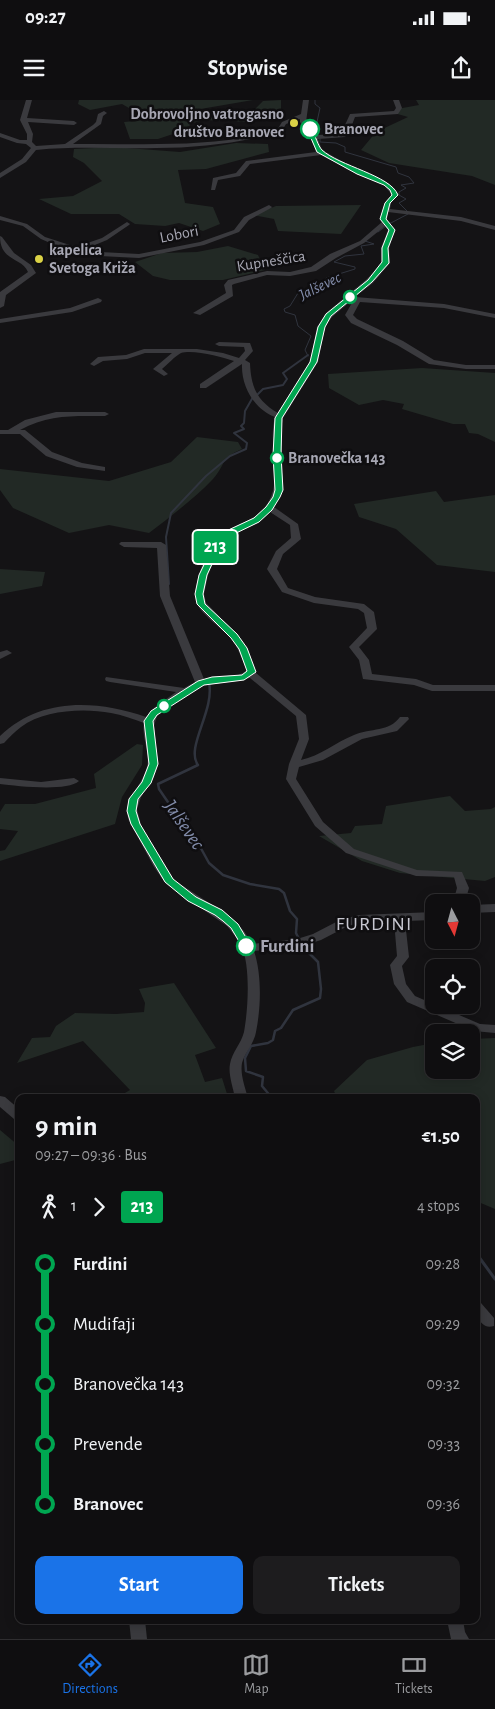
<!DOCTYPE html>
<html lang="en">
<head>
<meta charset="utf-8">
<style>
	:root { --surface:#0f0e10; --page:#1d1c1e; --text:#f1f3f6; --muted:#9b9c9f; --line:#2f2e30; --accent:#1a73e8 }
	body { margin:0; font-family:"Alegreya Sans",sans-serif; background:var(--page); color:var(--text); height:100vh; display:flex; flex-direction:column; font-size:19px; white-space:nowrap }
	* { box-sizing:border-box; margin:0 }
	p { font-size:16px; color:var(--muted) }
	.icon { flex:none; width:28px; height:28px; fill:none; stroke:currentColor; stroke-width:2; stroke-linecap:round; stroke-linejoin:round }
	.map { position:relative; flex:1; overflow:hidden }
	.drawer { position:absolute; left:15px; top:994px; width:465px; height:530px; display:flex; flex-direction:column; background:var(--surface); border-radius:10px; box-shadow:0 2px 12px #0003,0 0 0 1px var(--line) }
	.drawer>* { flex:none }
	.badge { padding:0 10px; border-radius:4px; font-size:18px; line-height:32px }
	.needle { width:32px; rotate:174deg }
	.tools { position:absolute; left:425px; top:794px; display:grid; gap:10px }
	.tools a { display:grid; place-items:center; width:55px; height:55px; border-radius:10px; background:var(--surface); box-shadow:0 2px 12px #0003,0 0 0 1px var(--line); font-size:25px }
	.map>.badge { position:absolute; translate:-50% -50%; box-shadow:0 0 0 2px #fff }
	.legs { display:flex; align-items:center; gap:8px; height:55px; padding:0 20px; font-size:16px }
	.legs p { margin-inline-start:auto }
	.overview { display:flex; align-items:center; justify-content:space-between; height:85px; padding:0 20px }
	h1 { font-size:28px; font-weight:600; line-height:38px }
	.cta { display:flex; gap:10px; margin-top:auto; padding:10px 20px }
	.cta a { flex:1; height:58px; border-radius:10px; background:var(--accent); color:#fff; font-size:20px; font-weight:600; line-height:58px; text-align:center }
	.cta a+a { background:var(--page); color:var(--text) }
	ul { padding:0 20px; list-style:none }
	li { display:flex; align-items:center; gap:18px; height:60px; font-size:19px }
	li i { display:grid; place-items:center; width:8px; height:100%; margin:0 6px; background:currentColor }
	li i::after { content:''; width:12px; height:12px; margin:-6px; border:4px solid; border-radius:50%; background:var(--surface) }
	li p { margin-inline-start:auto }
	li:first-child i { background:linear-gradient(#0000 50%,currentColor 0) }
	li:last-child i { background:linear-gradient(currentColor 50%,#0000 0) }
	.status { display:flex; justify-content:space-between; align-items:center; height:35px; padding:0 25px; background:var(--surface); direction:ltr }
	.status svg { height:14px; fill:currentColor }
	header { display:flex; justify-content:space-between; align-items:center; height:65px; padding:0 20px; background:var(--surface); font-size:22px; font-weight:600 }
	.tabs { display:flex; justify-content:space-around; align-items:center; height:70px; border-top:1px solid var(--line); background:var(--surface); font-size:14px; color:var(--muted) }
	.tabs a { display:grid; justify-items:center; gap:2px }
	.tabs .selected { color:var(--accent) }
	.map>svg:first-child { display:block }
	.green { fill:#222925 }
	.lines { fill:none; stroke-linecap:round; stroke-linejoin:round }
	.stream-far3 { stroke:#30343e; stroke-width:1 }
	.stream-far2 { stroke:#30343e; stroke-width:2 }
	.stream-far1 { stroke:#30343e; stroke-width:2.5 }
	.stream { stroke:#30343e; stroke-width:3 }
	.minor { fill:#3a3a3e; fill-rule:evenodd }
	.line-1 { fill:#00a651; stroke:#fff }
	.poi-dot { fill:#dad246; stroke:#0f0e10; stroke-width:2 }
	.stop-1-dot { fill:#fff; stroke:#00a651; stroke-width:2.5 }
	.labels { text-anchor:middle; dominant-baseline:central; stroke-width:5; stroke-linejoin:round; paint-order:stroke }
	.far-poi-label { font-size:16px; font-weight:bold; fill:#a7a7b3; stroke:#0f0e10; text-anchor:end }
	.far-stop-label { font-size:16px; font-weight:bold; fill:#a7a7b3; stroke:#0f0e10; text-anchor:start }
	.far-street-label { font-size:16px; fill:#a7a7b3; stroke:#0f0e10 }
	.far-water-label { font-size:16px; font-style:italic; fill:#828caa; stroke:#0f0e10 }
	.stop-label { font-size:19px; font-weight:bold; fill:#a7a7b3; stroke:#0f0e10; text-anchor:start }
	.water-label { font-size:20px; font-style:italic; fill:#828caa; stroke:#0f0e10 }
	.neighbourhood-label { font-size:20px; letter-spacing:1px; fill:#c7c7d0; stroke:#0f0e10 }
</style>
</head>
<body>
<div class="status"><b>09:27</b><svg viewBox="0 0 49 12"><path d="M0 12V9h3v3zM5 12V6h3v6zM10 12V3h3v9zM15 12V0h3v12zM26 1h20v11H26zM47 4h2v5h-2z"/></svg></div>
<header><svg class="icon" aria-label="menu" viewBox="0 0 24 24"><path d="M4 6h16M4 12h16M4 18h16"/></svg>Stopwise<svg class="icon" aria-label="share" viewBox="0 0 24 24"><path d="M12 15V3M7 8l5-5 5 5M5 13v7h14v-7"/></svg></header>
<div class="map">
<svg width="495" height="1539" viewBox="0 0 495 1539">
	<rect width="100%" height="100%" fill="#141315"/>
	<path class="green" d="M79,0H253L160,16L141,15L122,4L90,10L78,4Z
		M281,0V16L249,22L205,20L192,23L185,30L158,39H130L124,22L210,14L206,10H254L263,1Z
		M416,0H495V85L472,76L389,63L361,50L376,32L408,17L394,13L397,9L419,5Z
		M236,43L268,44L269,52L206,69L178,70L185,103L213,107L220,124L203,131L179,123L165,126L135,124L119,114H71L39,99L73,96L102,81L84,63L73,57L74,49L114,47L180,52Z
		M361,105L341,134L278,131L274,119L253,115L276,106Z
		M228,146L258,155L265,170L223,180H170L153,176L135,162L162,153L197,152Z
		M422,268L495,273V342L478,334L469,333L465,324H453L402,309L404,304L383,300L359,305L329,288L328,274Z
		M197,337L238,342L242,349C220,358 227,363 213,379C194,399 171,416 149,433L109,425L69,433L13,408L0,390V369L109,381L171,362Z
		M436,391L444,402L495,395V472L437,465L396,429L359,417L354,404Z
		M0,469L45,472L42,486L0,494Z
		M137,644L143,645L142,665L122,697L115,724L0,761V751L5,750L18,731L0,729V712L5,704H35L96,688L94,674Z
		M450,696L465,711L491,709L495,707V777L485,781L400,773L362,761L319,736L351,733L355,726L382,724L386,706Z
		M174,883L216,948L195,955L205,982L222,978L228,997H118L130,990L83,941L17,963L32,938L50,937L56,926L75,913L116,914L144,912L145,903L139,889Z
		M495,938V1109L476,1101V998H337L334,991L367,960L413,947L434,943V970H471V939Z
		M0,1030L19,1046V1059L0,1064Z"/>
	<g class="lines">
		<path class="stream-far3" d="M315,0V4L320,8L315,31L320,37
			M320,39V42L336,43L345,47V52L396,67L398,73L409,77L414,83L401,85L406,88L399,92V95L406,99L399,103L409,113
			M389,124L408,114
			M378,132L386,126
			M308,256L305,250L311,236L298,226L295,215L285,212L284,209L290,206L298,193L324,183L326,178L355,169V167L334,162L345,156L364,154L361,146L374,144L365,141"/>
		<path class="stream-far2" d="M256,296L263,289L283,285L287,279L283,273L308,255
			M169,484L166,437L171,413L206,376L230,356L246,349L247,343L234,333L244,329L241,326L244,323L245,311L253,297"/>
		<path class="stream-far1" d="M209,583C215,610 185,648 198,665L158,684L159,689L172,708L173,716L190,738L198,743L209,763L223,775L250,784L279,789L284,793L290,811L297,819L296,833L300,841
			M272,998L262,986L263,977L246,971L245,958L251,946L268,943L273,940L275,931L281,928L293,910L320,898L321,889L318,862L302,846"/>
		<path class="stream" d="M476,1153L495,1179"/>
		<path class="minor" d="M26,0H32L27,18L74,21L77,23L74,25L28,22L33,34L32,42L36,46L65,44L93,25L96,22L98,14L104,11L107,13L103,16L101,24L73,44C141,43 211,49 277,30L282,22L301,14L303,0H309L306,22L316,35L341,34L350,14L394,11L396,8L393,0H399L402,8L398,14L355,17L350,30L345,37L318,39L322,50L361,72L388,83L395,89L398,95L391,103L390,109L461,117L495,126V130L461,121L388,112L387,119L395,130L389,148L390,163L373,183L355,197L444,204L495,214V218L444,208L360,202L353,215L357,219L403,241L434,260L466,265H495V269H466L429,264L397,245L351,223L345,215L353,201H351L332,217L325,227L318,262L283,318L281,329L283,390L274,407L298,424L301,439L283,454L277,469L288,488L315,497L364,504L374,512L377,529L359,547L369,560L372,574L416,579L433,585H495V591H432L414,585L363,579L359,560L349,547L367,528L364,513L358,509L314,503L282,492L267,469L276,451L291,438L290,425L270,412L259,422L228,437L223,442L208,475L204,494L206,503L237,534L248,549L256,573L306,615L309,639L301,660C320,656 336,642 354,635C371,628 389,632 400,617H408L409,619L397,631L362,639L323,660L299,667L296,679L323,722L354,749L417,770L462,772L469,788L465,802H453L457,788L454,777L416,776L346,753L315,726L286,679L289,664L299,639L296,616L250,578L202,586L173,603L157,616L154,626L158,665L154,677L141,697L137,709L141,725L174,780L226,814L244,831L252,844L297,839L313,834L340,820L359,815L434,812V820L405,821L409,857L402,866L406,884L415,896L480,924L495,925V933L474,931L407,902L394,884L390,865L397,856L394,821L359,823L348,826L321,840L302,846L254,851C262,875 261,907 256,932C254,944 245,952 242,963C240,974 245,987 248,998H235C233,987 228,974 230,964C232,952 241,944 244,932C248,910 251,866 241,845C237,838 232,832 227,826L166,784L154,767L129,721C122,700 140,689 146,670C152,654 141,639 144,623C133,619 122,615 111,613C83,608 44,610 21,627C14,632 9,638 4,643L0,644V636C41,597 96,600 146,617L154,608L176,592L110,582L106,581L105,579L106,577L184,588L195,582L160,496L157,448L124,447L119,444L121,442H161L166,445L170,496L204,579L236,576L247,571C242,559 238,547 230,537C221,528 198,512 196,501C192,485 209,441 223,432C238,424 255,420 265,407C285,382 267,346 275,317C254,309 241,286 242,264L206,288H200V284L234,261C222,257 193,249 181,253C175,256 167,265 162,269L168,274L164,276L153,269L172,253H145L127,259L103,261L94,266L90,264L98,257L126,255L144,249H197L223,253L239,258L245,251L244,247L219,246L215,244L219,242L250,243L253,251L245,260L250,263C251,286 256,300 278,313L310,262L317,227L326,213L367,179L382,163L381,148L388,130L385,126L364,143L336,158L316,171L290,176L267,175L234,184L232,185L233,196L200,215L193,213L226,193L224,185L228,180L267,171L290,172L311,167L330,154L360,141L382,122L380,119L385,103L392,95L384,85L357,74L321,55L250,64L240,76L218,80L215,90H211L213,78L236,73L246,61L316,52L310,35L300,22V19L286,24L281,32L278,33C238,43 197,48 156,48C116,49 76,46 36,50L26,62L0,78V73L22,59L31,48L26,44L17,43L0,37V33L20,40H27V34L20,20Z
			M269,105L272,107L271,108L249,120L239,132L204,145L139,158L100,156L64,149L41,139L23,126L0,120V116L27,124L45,137L76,147L102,138L127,122L130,124L129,125L107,140L85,149L100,152L139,154L200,142L234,130L244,117Z
			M0,136L2,137L14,153L31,165L36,173L6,195L4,206L0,208V192L28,172C22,157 0,162 0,136Z
			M98,198L102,200L101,202L72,212L0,223V219L70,208Z
			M56,312H105L109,314L105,316C74,316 49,314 20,330H25L52,352L82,363L105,367V371L77,367L46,356L20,334H0V330H8L25,320Z
			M7,550L12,553L0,559V552Z
			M0,678L41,682L74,678L79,681C67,692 17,686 0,684Z
			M495,804V812L471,813V805Z
			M0,996L5,997L19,1009V1020L14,1019L0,1007Z
			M476,1202L481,1203L494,1218V1226C485,1229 482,1223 476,1217Z
			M129,1520H145L147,1539H131Z
			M447,1520H463L465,1532L469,1539H451Z"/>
	</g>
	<path class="line-1" d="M310,28L312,29C315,35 318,46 322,50C339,66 390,75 398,95L390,103L386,119L395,130L388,148L389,163L372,182L331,216L325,227L317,262L282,318L281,355L283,390L280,397L272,410L259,422L228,437L222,442L207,475L203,494L205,504L237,534L247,548L256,572L244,580L204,585L157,615L153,621L158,664L151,683L138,699L136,711L140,724L173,779L196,797L222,810L238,824L251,846L246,849L243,848L231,828L223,821L215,815L188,801L165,782L131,724L127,711L129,699L142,682L149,664L144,621L151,611L198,581L212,577L242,575L247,571L239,549L231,538L197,504L195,494L199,475L216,440L222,433L254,418L266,407L273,397L275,390L273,355L275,318L310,262L318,227L326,214L368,180L382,162V148L389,130L380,119L385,103L392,95L390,90L384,85L357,74L317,52L307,29Z"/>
	<g class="poi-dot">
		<circle cx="294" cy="23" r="5"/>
		<circle cx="39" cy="159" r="5"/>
	</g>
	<g class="stop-1-dot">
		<circle cx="310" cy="29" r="9"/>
		<circle cx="350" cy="197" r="6"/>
		<circle cx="277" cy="358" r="6"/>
		<circle cx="164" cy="606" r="6"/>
		<circle cx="246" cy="846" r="9"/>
	</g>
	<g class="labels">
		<g class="far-poi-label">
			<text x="284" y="14">Dobrovoljno vatrogasno<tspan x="284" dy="18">društvo Branovec</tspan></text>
			<text x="49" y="150" text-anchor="start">kapelica<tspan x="49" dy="18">Svetoga Križa</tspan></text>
		</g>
		<g class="far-stop-label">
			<text x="324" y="29">Branovec</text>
			<text x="288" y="358">Branovečka 143</text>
		</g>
		<g class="far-street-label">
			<text transform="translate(179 134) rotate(-11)">Lobori</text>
			<text transform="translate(271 161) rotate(-9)">Kupneščica</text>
		</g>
		<g class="far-water-label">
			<text transform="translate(320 186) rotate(-26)">Jalševec</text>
		</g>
		<g class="stop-label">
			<text x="260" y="846">Furdini</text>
		</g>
		<g class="water-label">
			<text transform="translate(184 725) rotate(55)">Jalševec</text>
		</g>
		<g class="neighbourhood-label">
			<text x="374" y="824">FURDINI</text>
		</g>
	</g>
</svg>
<div class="tools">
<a><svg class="needle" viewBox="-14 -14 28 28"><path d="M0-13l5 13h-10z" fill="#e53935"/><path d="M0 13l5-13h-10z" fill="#9b9c9f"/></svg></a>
<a><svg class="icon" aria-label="locate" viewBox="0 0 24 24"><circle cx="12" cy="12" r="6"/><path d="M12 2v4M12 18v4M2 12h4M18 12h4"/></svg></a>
<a><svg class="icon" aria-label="layers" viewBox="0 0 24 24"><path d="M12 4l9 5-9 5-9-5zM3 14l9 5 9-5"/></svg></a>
</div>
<b class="badge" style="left:215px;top:447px;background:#00a651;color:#fff">213</b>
<section class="drawer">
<div class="overview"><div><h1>9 min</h1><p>09:27 – 09:36 · Bus</p></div><b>€1.50</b></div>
<div class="legs"><svg class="icon" aria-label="walk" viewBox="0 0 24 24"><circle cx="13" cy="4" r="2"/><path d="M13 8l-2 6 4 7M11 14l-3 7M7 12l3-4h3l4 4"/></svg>1<svg class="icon" aria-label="forward" viewBox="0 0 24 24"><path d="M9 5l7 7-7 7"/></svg><b class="badge" style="background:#00a651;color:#fff">213</b><p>4 stops</p></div>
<ul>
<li><i style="color:#00a651"></i><b>Furdini</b><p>09:28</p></li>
<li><i style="color:#00a651"></i><span>Mudifaji</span><p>09:29</p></li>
<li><i style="color:#00a651"></i><span>Branovečka 143</span><p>09:32</p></li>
<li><i style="color:#00a651"></i><span>Prevende</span><p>09:33</p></li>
<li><i style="color:#00a651"></i><b>Branovec</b><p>09:36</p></li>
</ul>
<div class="cta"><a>Start</a><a>Tickets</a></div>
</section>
</div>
<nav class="tabs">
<a class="selected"><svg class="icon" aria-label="directions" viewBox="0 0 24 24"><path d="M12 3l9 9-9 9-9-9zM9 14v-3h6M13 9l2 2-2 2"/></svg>Directions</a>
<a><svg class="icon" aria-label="map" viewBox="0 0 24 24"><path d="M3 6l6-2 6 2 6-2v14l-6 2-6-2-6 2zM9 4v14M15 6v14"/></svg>Map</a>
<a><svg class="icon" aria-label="tickets" viewBox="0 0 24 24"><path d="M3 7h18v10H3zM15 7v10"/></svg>Tickets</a>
</nav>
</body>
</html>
